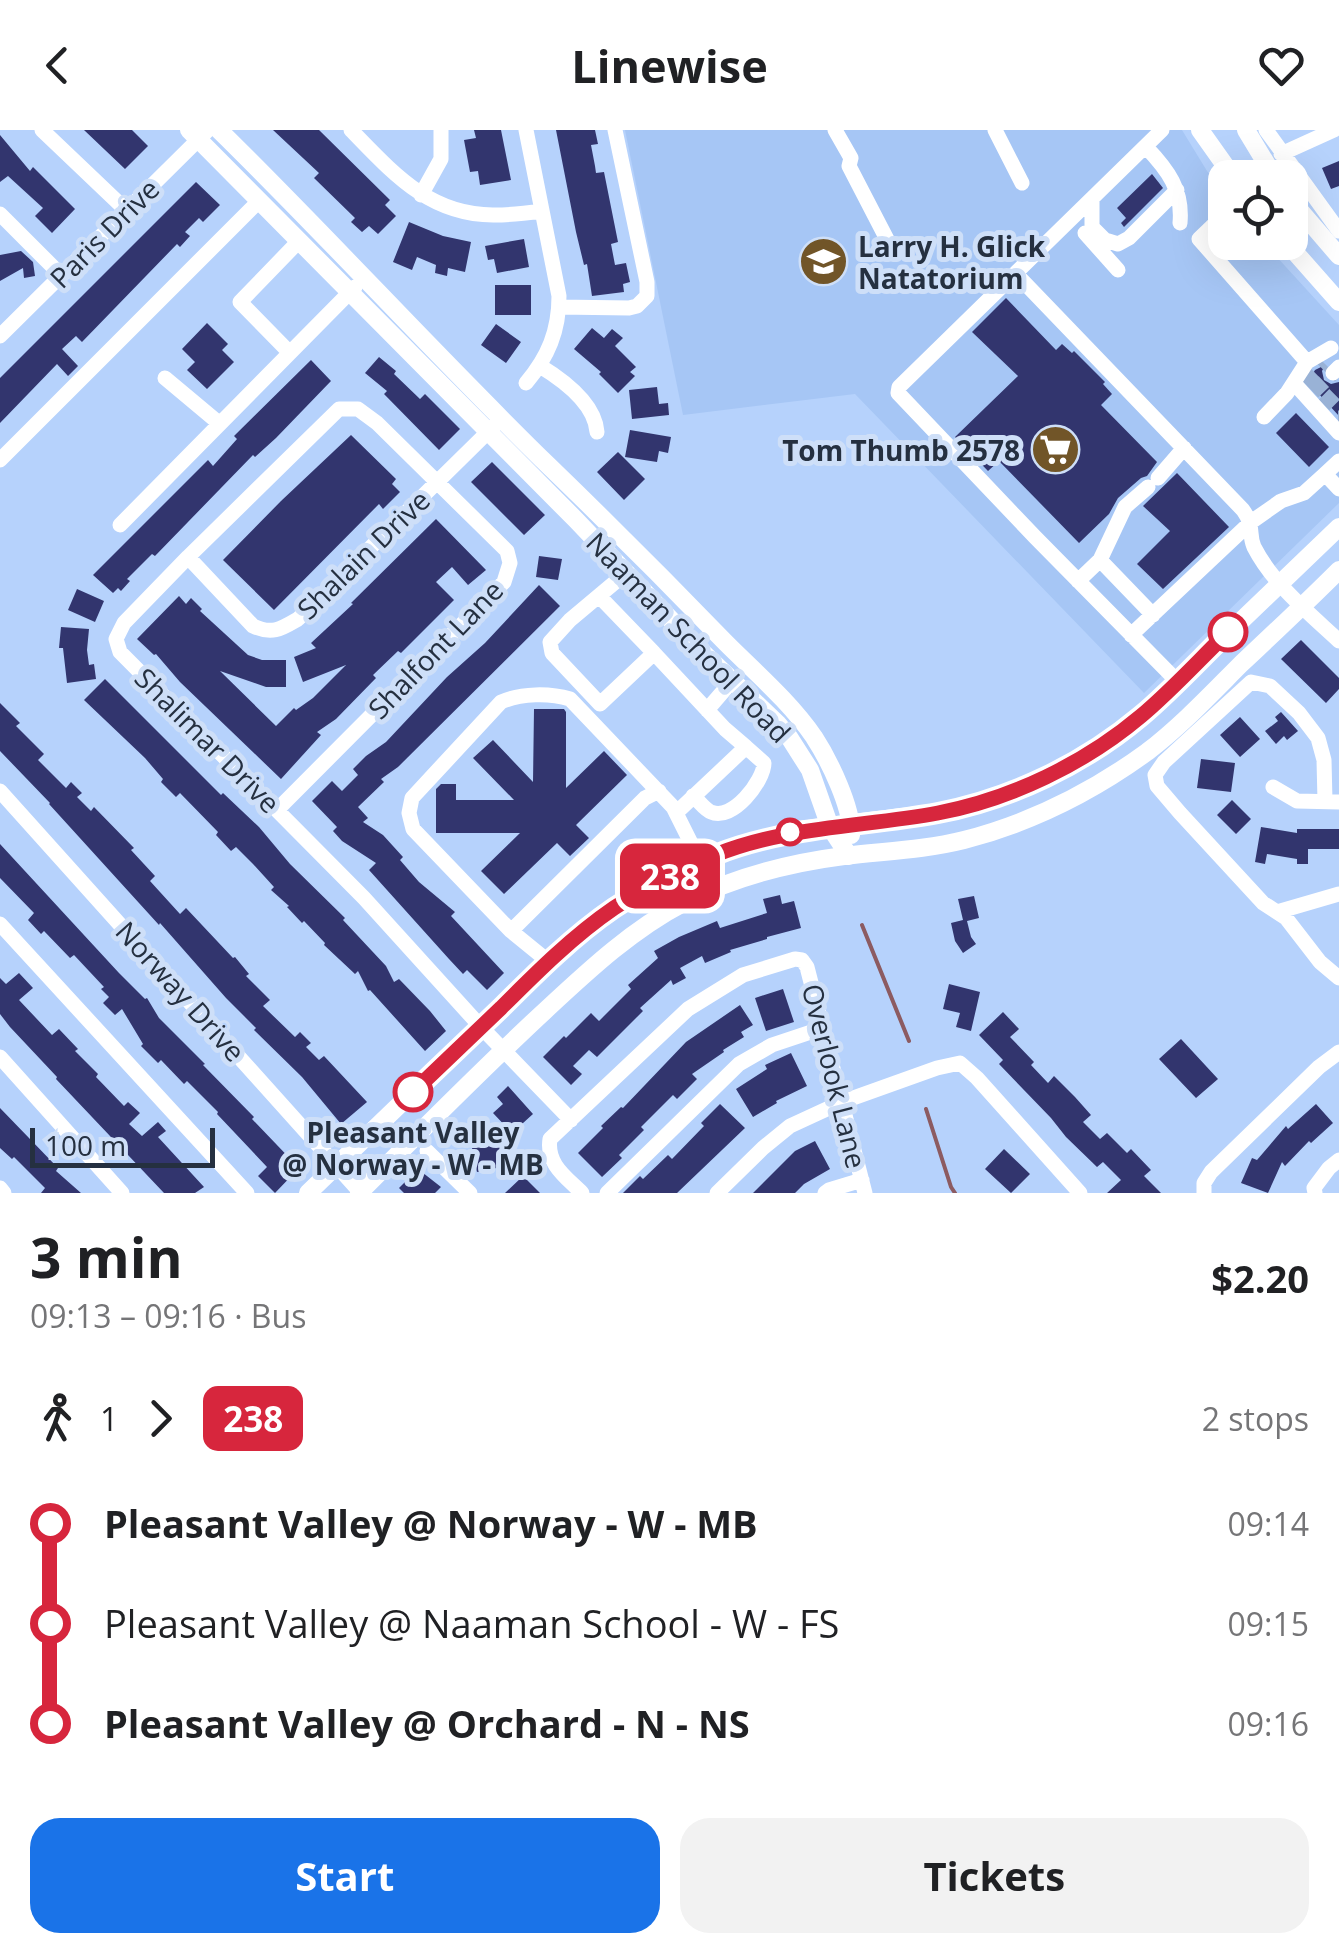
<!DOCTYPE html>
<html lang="en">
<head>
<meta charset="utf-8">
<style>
	:root { --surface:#fff; --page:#f2f2f2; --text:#202124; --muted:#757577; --accent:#1a73e8 }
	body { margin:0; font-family:"Open Sans",sans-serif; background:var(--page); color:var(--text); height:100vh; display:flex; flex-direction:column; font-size:38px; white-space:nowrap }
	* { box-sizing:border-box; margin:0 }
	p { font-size:32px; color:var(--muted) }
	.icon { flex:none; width:55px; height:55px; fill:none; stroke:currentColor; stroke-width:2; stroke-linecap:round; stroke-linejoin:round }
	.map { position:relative; height:1063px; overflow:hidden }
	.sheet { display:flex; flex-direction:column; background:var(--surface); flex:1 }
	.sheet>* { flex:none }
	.badge { padding:0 20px; border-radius:15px; font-size:35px; line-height:65px }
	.controls { position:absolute; left:1208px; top:30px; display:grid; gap:20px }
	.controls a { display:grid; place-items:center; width:100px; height:100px; border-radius:20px; background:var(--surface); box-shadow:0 10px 40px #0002; font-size:50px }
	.scale { position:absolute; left:30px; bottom:25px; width:185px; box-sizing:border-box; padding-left:10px; border:5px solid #253040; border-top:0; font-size:28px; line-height:35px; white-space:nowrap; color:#253040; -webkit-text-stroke:8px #cedff8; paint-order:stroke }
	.map>.badge { position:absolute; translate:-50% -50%; box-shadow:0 0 0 5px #fff }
	.legs { display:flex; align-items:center; gap:15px; height:110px; padding:0 30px; font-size:32px }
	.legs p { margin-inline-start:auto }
	.head { display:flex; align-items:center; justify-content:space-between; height:170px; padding:0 30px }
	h1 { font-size:55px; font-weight:700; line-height:75px }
	.primary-button { display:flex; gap:20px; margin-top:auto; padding:20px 30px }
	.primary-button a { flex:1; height:115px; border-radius:30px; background:var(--accent); color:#fff; font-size:40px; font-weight:700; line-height:115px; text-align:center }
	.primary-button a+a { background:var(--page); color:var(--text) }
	ul { padding:0 30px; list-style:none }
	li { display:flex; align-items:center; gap:35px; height:100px; font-size:38px }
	li i { display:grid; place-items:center; width:15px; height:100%; margin:0 12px; background:currentColor }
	li i::after { content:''; width:25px; height:25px; margin:-12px; border:8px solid; border-radius:50%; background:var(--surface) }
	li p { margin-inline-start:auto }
	li:first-child i { background:linear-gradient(#0000 50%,currentColor 0) }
	li:last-child i { background:linear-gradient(currentColor 50%,#0000 0) }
	header { display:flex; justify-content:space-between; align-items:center; height:130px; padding:0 30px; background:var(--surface); font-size:45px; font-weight:700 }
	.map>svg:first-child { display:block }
	.built { fill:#a6c6f5 }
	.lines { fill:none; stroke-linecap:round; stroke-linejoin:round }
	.stream { stroke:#8c5b61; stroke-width:4 }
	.building { fill:#32356e }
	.minor-tunnel { stroke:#99b2d6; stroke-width:15; stroke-dasharray:15 8; stroke-linecap:butt }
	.minor { stroke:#fff; stroke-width:15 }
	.major { stroke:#fff; stroke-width:18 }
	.line-1-casing { stroke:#fff; stroke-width:22 }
	.line-1 { stroke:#d7263d; stroke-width:15 }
	.stop-1-dot { fill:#fff; stroke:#d7263d; stroke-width:5 }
	.labels { text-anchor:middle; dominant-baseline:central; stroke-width:10; stroke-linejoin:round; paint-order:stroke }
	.street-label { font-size:28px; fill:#253040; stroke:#cedff8 }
	.poi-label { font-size:28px; font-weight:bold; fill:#253040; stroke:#cedff8; text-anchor:start }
	.stop-label { font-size:28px; font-weight:bold; fill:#253040; stroke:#cedff8 }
</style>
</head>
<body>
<header><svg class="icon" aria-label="back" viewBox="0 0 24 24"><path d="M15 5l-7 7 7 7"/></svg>Linewise<svg class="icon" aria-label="heart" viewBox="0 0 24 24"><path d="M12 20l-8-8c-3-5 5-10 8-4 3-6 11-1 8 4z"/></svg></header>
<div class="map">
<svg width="1339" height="1063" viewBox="0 0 1339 1063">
	<rect width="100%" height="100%" fill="#b6d2fc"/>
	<path class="built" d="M625,0H1182L1207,41L1225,64V112L1264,113L1339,195V373L1144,563L855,264L683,285Z"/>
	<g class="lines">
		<path class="stream" d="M862,795L909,911
			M926,979L951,1057L955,1063"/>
	</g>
	<path class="building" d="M84,0H132L148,16L125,39Z
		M273,0H319L390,70L385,75L396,86L378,104L369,96L362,102L351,92L355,88L314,48L319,43Z
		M474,0H501L511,50L480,55L478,41L470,42L464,10L476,8Z
		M556,0H595L598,14L591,15L595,36L596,43L604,42L618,112L611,114L615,135L626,133L630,152L623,154L624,162L592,166L587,134L584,135L576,102Z
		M0,5L30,41L33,37L75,79L52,103L35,86L43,78L8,46L0,52Z
		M1339,31V56L1331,59L1322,38Z
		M1152,44L1163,58L1124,97L1121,93L1126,88L1117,78Z
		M196,52L220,75L203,92L199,88L185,102L190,106L180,117L177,114L82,212L76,206L62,219L78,236L68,246L57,234L0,293V248Z
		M409,92L443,106L471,112L465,142L448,138L447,146L435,143L436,135L417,127L412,140L393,132Z
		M524,109L529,137L497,143L494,129L488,130L485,116Z
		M21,121L33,132L35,146L24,148L23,138L0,151V125Z
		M495,155H531V185H495Z
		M1006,168L1056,220L1062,214L1072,223L1074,221L1105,252L1103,254L1112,264L1101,275L1157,332L1147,346L1141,348L1118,368L1109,384L1079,413L999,331L988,341L955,307L1018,246L972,202Z
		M207,193L228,214L222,220L234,232L207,259L187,240L195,232L182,219Z
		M496,194L521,212L506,233L481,215Z
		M592,198L604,208L612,199L623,208L615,216L636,237L630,242L635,246L618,263L599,244L601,242L574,219Z
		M379,227L396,241L394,244L420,269L425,264L460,299L439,320L384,264L387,261L365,243Z
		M311,230L331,251L276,308L255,327L253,325L155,426L152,424L127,449L130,451L121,461L118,458L113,463L93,445L208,330L213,336L237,309L234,306Z
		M1325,235L1322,241L1324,250L1331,254L1339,252V286L1308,252L1315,240Z
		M657,257L659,274L668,273L669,285L632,289L629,260Z
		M1296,283L1329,317L1309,337L1276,303Z
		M630,300L671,307L668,323L659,321L657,332L625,327Z
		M351,305L396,349L392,354L400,362L383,379L379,374L274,480L223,430L281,371Z
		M618,322L645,349L624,370L597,342Z
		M492,332L545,385L524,405L471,352Z
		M1177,343L1229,397L1163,459L1137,434L1170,401L1143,376Z
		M436,389L486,440L468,455L452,437L436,452L454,470L401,523L398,521L373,545L376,548L336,589L317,602L321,605L281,649L180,552L156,524L154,525L137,509L179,466L186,474L191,468L202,479L200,481L248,525L262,530H286V557H266L220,541L276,596L294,578L296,580L313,568L346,535L303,552L294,527L316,518L311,513L353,474L351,473Z
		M539,426L562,429L558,450L536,447Z
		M539,455L560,476L398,637L381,649L384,652L358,677L368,688L363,692L383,705L403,727L400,730L419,752L455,782L451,786L504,843L487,860L467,840L463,844L449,829L369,740L376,733L342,711L333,701L337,697L312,671L332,651L342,661L358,645L353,639L366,626L386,612L447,547L485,513Z
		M77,459L104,471L95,492L68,480Z
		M61,497L89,499L87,520L89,535L94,534L96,549L67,553L63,518H59Z
		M1301,510L1339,548V559L1326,573L1281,529Z
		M105,549L221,665L223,663L259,697L290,734L345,788L343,790L386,836L394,852L399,849L430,881L446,901L425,921L370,860L368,861L358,841L355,844L324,815L325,813L304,791L302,793L287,777L289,776L271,760L274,757L253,734L236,717L231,721L216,705L218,702L180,663L176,667L161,652L163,649L145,628L84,570Z
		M0,573L20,593L16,596L44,624L38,630L66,658L71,652L82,663L77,667L91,681L94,677L134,718L131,720L155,746L150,751L180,784L186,778L233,828L235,827L249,844L246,846L270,870L263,876L295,907L300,902L311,913L306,917L319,930L324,926L367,972L341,994L302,947L254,900L256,898L226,868L160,793L159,795L49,674L50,673L0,621Z
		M534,579H564L566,582V658L604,621L627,645L576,695L589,708L570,726L557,713L504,764L481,741L520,703H436V659L441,654H456V670H514L473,628L493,610L533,652Z
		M1281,582L1298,601L1287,610L1284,606L1276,614L1265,601L1278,591L1275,587Z
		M1240,587L1260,609L1240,627L1220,605Z
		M1201,629L1235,633L1231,662L1197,658Z
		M1232,670L1251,689L1236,704L1217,685Z
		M1261,697L1297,703V699H1339V719H1308V734H1297V729L1267,724L1265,734L1255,732Z
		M0,714L119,843L145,869L147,868L159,888L205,934L203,935L254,987L252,989L299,1038L275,1063L258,1046L267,1037L217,984L218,982L187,951L184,954L161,930L158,933L141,916L143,914L122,879L115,885L103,873L109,867L101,859L104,857L74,825L70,828L44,801L41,804L28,790L34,783L0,748Z
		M780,765L782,774L794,771L801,798L767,807V809L730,820L731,822L705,833L702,826L680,838L686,848L673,855L671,850L640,878L643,881L597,927L589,920L573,936L582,944L571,955L543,927L564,906L566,908L591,883L599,891L631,859L628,855L658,828L654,821L679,807L717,791L720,798L767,783L763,769Z
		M974,766L979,788L967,791L971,807L976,814L963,823L955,811L951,793L963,790L958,769Z
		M19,843L33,858L19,870L52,905L59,899L78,919L75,921L98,944L96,947L124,976L128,972L140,983L129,994L142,1006L158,992L166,1001L158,1007L204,1057L195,1063H164L56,949L57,947L10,897L0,884V848L6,854Z
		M949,854L980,862L971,901L956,897L960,883L943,879Z
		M783,859L794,892L766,901L755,868Z
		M740,875L753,895L741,902L744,907L723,920L724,922L692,944L697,949L677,969L673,965L641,997L644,1000L619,1025L622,1028L602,1047L578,1023L603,998L601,996L621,977L623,978L686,912Z
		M1003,882L1019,899L1010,907L1034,932L1031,935L1048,953L1054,946L1075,967L1091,985L1083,992L1100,1009L1107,1003L1127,1023L1131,1019L1151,1040L1144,1046L1161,1063H1107L1121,1050L1103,1032L1097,1037L1066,1007L1051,988L999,934L1003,930L979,905Z
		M1181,909L1218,949L1196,968L1159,929Z
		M791,923L807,956L776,971L777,973L753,987L736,959L767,939L765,935Z
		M508,956L533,984L512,1003L493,983L503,974L497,967Z
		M720,974L745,998L677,1063H623L640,1046L643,1049L668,1025L672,1029L704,996L701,993Z
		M1316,974L1333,993L1311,1013L1309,1011L1285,1036L1282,1032L1268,1063L1241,1053L1252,1028L1257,1030L1286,996L1288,999Z
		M0,978L58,1038L56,1041L81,1063H41L45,1058L14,1027L12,1029L0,1018Z
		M505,1006L511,1035L477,1042L471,1013Z
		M815,1011L830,1039L804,1054L795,1063H753L795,1021Z
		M1004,1019L1030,1044L1011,1063L985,1039Z
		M418,1039L441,1057L435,1063H404L399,1058Z
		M523,1046L540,1063H505Z"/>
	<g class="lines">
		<path class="minor-tunnel" d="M1304,253L1324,233
			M1313,262L1333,243
			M1324,275L1339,260
			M1338,288H1339"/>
		<path class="minor" d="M42,0L127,81
			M351,0C393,43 430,86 495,85C511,85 527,83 542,81
			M835,0L851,28L849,36L892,119
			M995,0L1022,53
			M1162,0L899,257L898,263L1035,407L1177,551
			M1266,0L1339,101
			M1146,17C1168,40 1183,60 1180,93
			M1281,24L1334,0
			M421,65L441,29V0
			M1092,70V97L1105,110L1118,114L1129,108L1177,60
			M0,84L61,145
			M1225,84L1199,109L1307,232L1331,218
			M1085,103L1118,140
			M1016,144L1243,380C1255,397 1248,403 1254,417C1273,454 1309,483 1339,511
			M559,177L629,178L637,176L647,166V152L615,0
			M0,206L208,0
			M290,223L240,172L299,111
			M540,236C563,250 595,274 597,302
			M1333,243L1339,237
			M165,248L220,294
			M526,253C548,227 559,201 559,166L526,0
			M1294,253L1339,303
			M1264,287L1287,263L1307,232
			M0,330L259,71
			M1339,331L1325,344L1339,359
			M1158,348L1184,318
			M120,395L355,157
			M188,427L253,496C272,505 281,499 298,489L495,295
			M1100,430L1125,377L1148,357
			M626,443L570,490L550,512L552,523L600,574L654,523L725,599L746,617L676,683
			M1078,451L1100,430L1153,485
			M599,466L654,523
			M1131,505L1251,392L1281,371L1304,363L1325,344
			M707,580L732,551
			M1273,657L1297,671L1339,672
			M0,661L361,1063
			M693,666C698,670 705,680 711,682C732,692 764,651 764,633L746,617
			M1325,671L1324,630L1318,608L1299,583L1270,556L1251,552L1164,632L1155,645L1157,656L1180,683L1263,773L1286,788L1320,832L1339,848
			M277,680L504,452L510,433L507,421L377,293L358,279H339L188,427L124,493L116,509L120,522L364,768L481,897L571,990
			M1277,782L1339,764
			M0,794L247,1063
			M511,801L645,668L659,661
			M549,832L511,801L413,699L409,683L412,668L501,572C521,563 550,563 570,569L673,677L700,731
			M0,927L122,1063
			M427,1021L470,1063
			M0,1058L4,1063
			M582,1063C566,1047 546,1034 550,1009L688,879L743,845L795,829L802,830L807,837L865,1063
			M607,1063L739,934L772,915L823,898
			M717,1063L763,1018L790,996L842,972L937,938L960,933L977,948L1080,1063
			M825,1063L829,1060L862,1050
			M1204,1063V1053L1211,1042L1319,937L1339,922
			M1315,1063L1314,1058L1329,1038L1339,1030"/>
		<path class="major" d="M189,0L576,390L696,516L778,594L789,607L810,640L830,697L849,726
			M219,0C331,110 436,226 549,336C609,394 668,453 726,513C756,543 790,572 814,607C829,630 853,679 851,705
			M1200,0L1234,48
			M1246,0L1275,48
			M1290,69L1339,126
			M1286,112L1339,172
			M308,1063L533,846L579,805L614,778L678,741L742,715L797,700L935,683L962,678L1029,655L1055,642L1092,623L1144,584L1339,397
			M359,1063C421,1001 483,938 548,878C591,838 633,799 685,772C735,747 789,733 844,726C885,721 924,720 964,710C1030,693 1092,662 1147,622C1181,596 1211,564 1241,534C1274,503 1307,472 1339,440"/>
	</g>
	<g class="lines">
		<defs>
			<path id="line-1" d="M413,962C442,934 472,906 501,878C536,843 573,806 614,778C645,757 680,739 715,725C787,696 863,697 938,683C1011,669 1084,634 1141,586C1172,560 1199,530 1228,502"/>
		</defs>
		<use href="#line-1" class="line-1-casing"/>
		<use href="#line-1" class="line-1"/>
	</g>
	<defs>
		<symbol id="school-disc" viewBox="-11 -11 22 22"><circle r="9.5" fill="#715528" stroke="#cedff8"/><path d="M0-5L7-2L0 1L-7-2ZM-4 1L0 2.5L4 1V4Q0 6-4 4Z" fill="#fff"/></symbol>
		<symbol id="supermarket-disc" viewBox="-11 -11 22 22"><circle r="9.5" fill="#715528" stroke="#cedff8"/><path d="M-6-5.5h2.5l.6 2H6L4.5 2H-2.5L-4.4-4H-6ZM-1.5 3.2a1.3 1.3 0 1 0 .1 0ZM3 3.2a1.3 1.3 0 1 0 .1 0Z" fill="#fff"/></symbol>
	</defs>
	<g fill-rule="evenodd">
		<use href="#school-disc" x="796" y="104" width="55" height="55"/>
		<use href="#supermarket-disc" x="1028" y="292" width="55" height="55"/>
	</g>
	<g class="stop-1-dot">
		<circle cx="1228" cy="502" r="18"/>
		<circle cx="790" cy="702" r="12"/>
		<circle cx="413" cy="962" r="18"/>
	</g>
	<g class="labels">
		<g class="street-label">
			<text transform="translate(104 103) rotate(-45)">Paris Drive</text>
			<text transform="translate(363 424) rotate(-44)">Shalain Drive</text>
			<text transform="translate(689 507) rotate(46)">Naaman School Road</text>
			<text transform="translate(435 519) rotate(-46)">Shalfont Lane</text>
			<text transform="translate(208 610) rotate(45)">Shalimar Drive</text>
			<text transform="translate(181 861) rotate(48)">Norway Drive</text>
			<text transform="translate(835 946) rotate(76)">Overlook Lane</text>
		</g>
		<g class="poi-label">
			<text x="858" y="116">Larry H. Glick<tspan x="858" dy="32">Natatorium</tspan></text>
			<text x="1020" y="320" text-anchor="end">Tom Thumb 2578</text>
		</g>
		<g class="stop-label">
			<text x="413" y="1002">Pleasant Valley<tspan x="413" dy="32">@ Norway - W - MB</tspan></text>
		</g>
	</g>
</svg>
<div class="controls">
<a><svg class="icon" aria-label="locate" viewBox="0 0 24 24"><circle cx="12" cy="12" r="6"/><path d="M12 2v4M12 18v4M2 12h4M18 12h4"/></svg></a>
</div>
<div class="scale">100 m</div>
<b class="badge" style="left:670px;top:746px;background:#d7263d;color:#fff">238</b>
</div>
<section class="sheet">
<div class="head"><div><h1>3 min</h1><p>09:13 – 09:16 · Bus</p></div><b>$2.20</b></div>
<div class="legs"><svg class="icon" aria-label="walk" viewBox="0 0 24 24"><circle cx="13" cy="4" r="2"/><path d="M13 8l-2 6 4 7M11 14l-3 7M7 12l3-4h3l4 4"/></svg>1<svg class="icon" aria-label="forward" viewBox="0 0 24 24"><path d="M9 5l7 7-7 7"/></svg><b class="badge" style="background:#d7263d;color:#fff">238</b><p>2 stops</p></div>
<ul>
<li><i style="color:#d7263d"></i><b>Pleasant Valley @ Norway - W - MB</b><p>09:14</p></li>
<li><i style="color:#d7263d"></i><span>Pleasant Valley @ Naaman School - W - FS</span><p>09:15</p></li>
<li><i style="color:#d7263d"></i><b>Pleasant Valley @ Orchard - N - NS</b><p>09:16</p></li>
</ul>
<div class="primary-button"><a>Start</a><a>Tickets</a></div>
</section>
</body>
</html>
